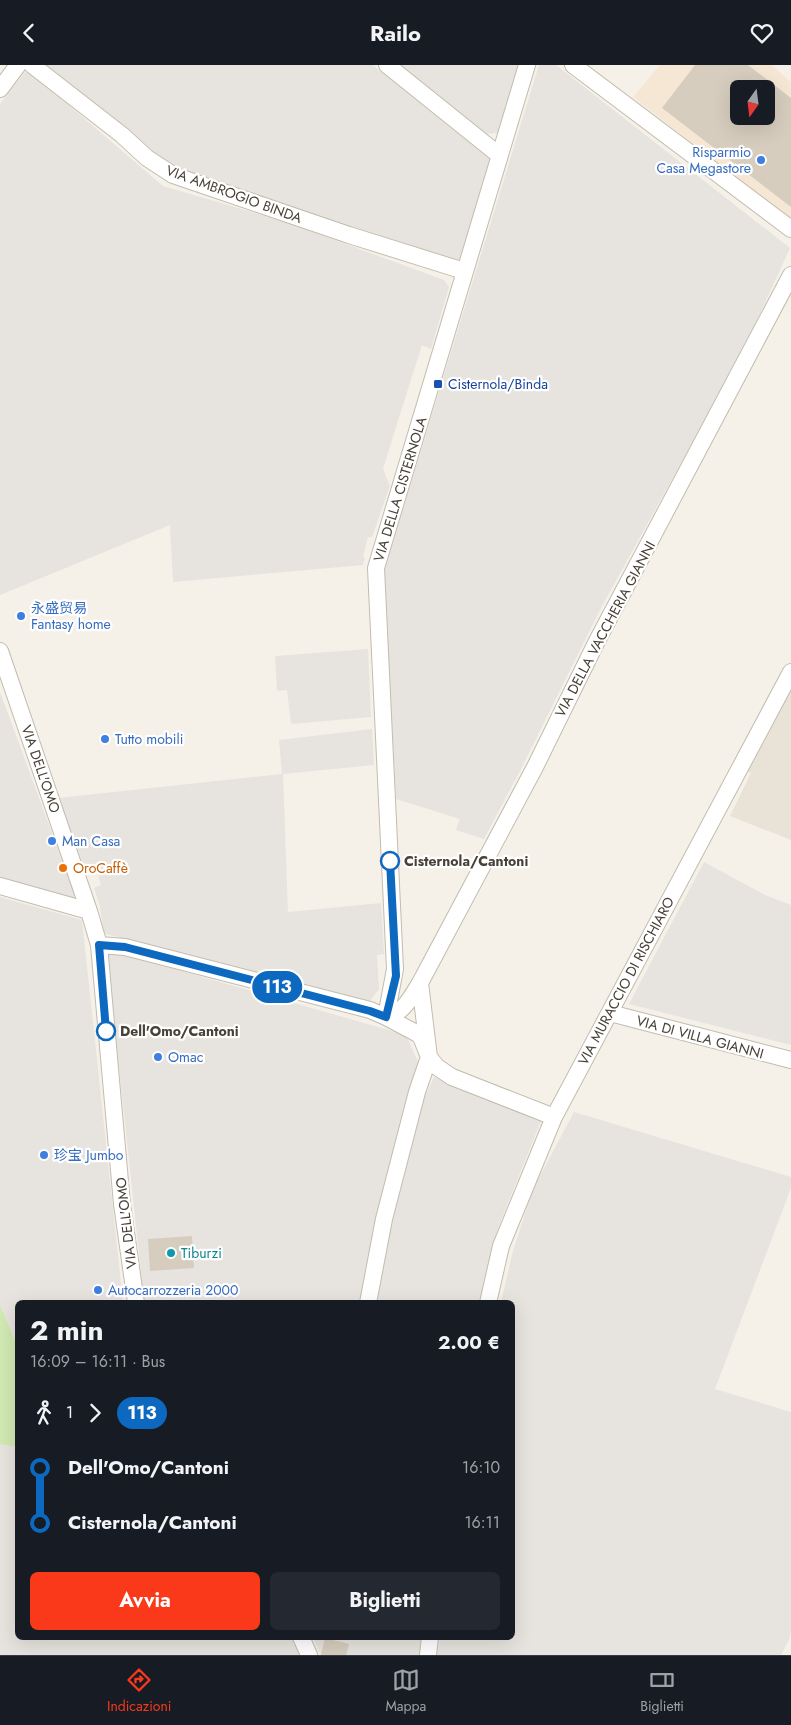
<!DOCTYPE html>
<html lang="it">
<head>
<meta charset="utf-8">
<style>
	:root { --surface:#171b24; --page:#242831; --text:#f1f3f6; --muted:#9ea1a6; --line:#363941; --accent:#fa391a }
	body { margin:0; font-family:Jost,"Noto Sans SC",sans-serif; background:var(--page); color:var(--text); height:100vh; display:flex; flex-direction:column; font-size:19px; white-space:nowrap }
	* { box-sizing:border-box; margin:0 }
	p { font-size:16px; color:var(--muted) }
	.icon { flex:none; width:28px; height:28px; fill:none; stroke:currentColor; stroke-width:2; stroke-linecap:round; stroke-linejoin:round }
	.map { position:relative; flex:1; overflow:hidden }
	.details { position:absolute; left:15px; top:1235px; width:500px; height:340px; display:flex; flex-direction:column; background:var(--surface); border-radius:8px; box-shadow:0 5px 20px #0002 }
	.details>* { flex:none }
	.badge { padding:0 10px; border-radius:16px; font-size:18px; line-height:32px }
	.needle { width:32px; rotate:194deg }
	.controls { position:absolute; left:730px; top:15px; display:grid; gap:10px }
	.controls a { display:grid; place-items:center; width:45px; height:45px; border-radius:8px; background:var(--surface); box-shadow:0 5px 20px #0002; font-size:25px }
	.map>.badge { position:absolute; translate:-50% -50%; box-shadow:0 0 0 2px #fff }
	.legs { display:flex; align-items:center; gap:8px; height:55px; padding:0 15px; font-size:16px }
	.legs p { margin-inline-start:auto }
	.overview { display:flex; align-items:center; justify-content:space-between; height:85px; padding:0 15px }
	h1 { font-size:28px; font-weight:700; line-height:38px }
	.primary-button { display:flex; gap:10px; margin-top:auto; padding:10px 15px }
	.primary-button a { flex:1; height:58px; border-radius:8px; background:var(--accent); color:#fff; font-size:20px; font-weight:700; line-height:58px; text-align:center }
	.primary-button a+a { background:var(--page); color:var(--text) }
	ul { padding:0 15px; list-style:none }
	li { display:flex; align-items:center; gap:18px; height:55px; font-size:19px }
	li i { display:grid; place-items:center; width:8px; height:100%; margin:0 6px; background:currentColor }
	li i::after { content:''; width:12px; height:12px; margin:-6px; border:4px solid; border-radius:50%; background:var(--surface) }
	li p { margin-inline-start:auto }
	li:first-child i { background:linear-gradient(#0000 50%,currentColor 0) }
	li:last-child i { background:linear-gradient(currentColor 50%,#0000 0) }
	header { display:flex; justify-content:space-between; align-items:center; height:65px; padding:0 15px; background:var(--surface); font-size:22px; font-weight:700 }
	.dock { display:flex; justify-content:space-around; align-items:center; height:70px; border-top:1px solid var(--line); background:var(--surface); font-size:14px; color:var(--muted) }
	.dock a { display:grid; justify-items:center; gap:2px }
	.dock .on { color:var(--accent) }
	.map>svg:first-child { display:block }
	.residential { fill:#e9e3d7 }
	.commercial { fill:#f6e7d5; fill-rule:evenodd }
	.industrial { fill:#e7e3de }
	.green { fill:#d1e9b2 }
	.building { fill:#d6cdbe; fill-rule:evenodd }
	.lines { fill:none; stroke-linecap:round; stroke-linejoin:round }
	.street-casing { stroke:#c3bcae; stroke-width:18 }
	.street { stroke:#fff; stroke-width:16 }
	.line-1-casing { stroke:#fff; stroke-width:11 }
	.line-1 { stroke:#0c69bf; stroke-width:8 }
	.shop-dot { fill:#3f7fe0; stroke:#fff; stroke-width:2 }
	.transit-dot { fill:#1a4fb4; stroke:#fff; stroke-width:2 }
	.stop-1-dot { fill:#fff; stroke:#0c69bf; stroke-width:2.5 }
	.food-dot { fill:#e8710a; stroke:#fff; stroke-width:2 }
	.culture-dot { fill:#0f9aa8; stroke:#fff; stroke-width:2 }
	.labels { text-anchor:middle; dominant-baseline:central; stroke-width:4.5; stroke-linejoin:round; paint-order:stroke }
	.shop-label { font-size:14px; fill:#366cbe; stroke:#fff; text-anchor:start }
	.street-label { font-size:14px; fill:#484137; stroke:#fff }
	.transit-label { font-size:14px; fill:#164399; stroke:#fff; text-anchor:start }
	.stop-label { font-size:14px; font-weight:bold; fill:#484137; stroke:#fff; text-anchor:start }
	.food-label { font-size:14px; fill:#c56008; stroke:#fff; text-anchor:start }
	.culture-label { font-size:14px; fill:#0d838f; stroke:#fff; text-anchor:start }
</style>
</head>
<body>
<header><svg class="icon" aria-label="back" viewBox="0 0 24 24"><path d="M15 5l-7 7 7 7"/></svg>Railo<svg class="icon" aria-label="heart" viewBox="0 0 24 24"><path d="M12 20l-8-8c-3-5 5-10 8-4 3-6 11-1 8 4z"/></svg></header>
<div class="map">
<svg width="791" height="1590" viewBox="0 0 791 1590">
	<rect width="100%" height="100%" fill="#f5f1e9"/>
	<path class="residential" d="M782,626H791V775L730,751L751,708L743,704Z"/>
	<path class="commercial" d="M660,0H772L791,17V156L633,32ZM739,24H766V51H739Z"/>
	<path class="industrial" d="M42,0H373L491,95L460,200L162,98Z
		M398,0H520L498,68L485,69Z
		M539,0H556L790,183L744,284L602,541L521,704L484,774L456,765L460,754L396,734L384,506Z
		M25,7L31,8L163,121L283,156L444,215L449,222L431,284L422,280L403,340L383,404L390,421L372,472H368L363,492H365L363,500L173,517L170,460L0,530V39Z
		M368,584L371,652L291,659L287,625L277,626L275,591Z
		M0,627L74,828V834L0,815Z
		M372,664L374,700L283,709L288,847L381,838L384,889L377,890L379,924L370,936L196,893L106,869L103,866L100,841L94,823L101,820L96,802L85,804L58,733L282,709L279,675Z
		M704,797L765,830L791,840V980L629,939Z
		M0,832L82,855L123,1237L18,1238L17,1280L0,1240Z
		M112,886L406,970L418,997L376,1157L361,1237H144L107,889Z
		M434,1012L541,1056L498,1163L480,1237L375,1238L391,1152L422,1038Z
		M574,1047L791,1112V1123L715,1324L791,1347V1566L789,1575L781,1590H437L440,1573L512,1572V1238L501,1237L513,1186L533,1124Z
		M0,1379L17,1382L18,1572L291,1573L300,1590H0Z
		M313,1573H421L419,1590H321Z"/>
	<path class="green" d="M0,1240L17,1280V1382L0,1379Z"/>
	<path class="building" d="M695,0H748L791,33V142L662,43ZM739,24H766V51H739Z
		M192,1171L194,1203L150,1206L148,1174Z
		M325,1573L349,1579L346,1590H321Z"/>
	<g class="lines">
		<defs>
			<path id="street" d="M32,0L122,70L147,93L173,110L349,170L464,206
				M387,0L499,90
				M573,0L791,164
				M0,24L18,0
				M0,586L89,846L99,880L122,1139L136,1238
				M0,821L89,846
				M99,880L125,882L370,945L386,952L418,969L421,972L429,992L437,1002L452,1012L554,1052
				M610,948L791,995
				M386,952L395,904L376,503L527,0
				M386,952C403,949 412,931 420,918L535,702L597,576L791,210
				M368,1238L384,1154L417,1027L429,992L420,918
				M488,1238L501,1181L554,1052L791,607
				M301,1572L309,1590
				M428,1590L430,1572"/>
		</defs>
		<use href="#street" class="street-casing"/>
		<use href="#street" class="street"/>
	</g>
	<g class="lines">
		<defs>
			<path id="line-1" d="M106,966L99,880L125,882L370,946L386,952L396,911L390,796"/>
		</defs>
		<use href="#line-1" class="line-1-casing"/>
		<use href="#line-1" class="line-1"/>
	</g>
	<g class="shop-dot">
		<circle cx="761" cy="95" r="5"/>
		<circle cx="21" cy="551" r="5"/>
		<circle cx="105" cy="674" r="5"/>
		<circle cx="52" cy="776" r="5"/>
		<circle cx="158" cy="992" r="5"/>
		<circle cx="44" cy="1090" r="5"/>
		<circle cx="98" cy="1225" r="5"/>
	</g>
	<rect class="transit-dot" x="433" y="314" width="10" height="10" rx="2.5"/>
	<g class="stop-1-dot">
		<circle cx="390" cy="796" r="9"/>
		<circle cx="106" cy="966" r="9"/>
	</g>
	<circle class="food-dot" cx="63" cy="803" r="5"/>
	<circle class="culture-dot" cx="171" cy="1188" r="5"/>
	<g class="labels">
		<g class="shop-label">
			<text x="751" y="87" text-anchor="end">Risparmio<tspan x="751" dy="16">Casa Megastore</tspan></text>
			<text x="31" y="543">永盛贸易<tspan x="31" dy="16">Fantasy home</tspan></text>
			<text x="115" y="674">Tutto mobili</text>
			<text x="62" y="776">Man Casa</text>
			<text x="168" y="992">Omac</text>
			<text x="54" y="1090">珍宝 Jumbo</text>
			<text x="108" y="1225">Autocarrozzeria 2000</text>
		</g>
		<g class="street-label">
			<text transform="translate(234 129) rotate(20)">VIA AMBROGIO BINDA</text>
			<text transform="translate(400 424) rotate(-73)">VIA DELLA CISTERNOLA</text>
			<text transform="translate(605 564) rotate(-62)">VIA DELLA VACCHERIA GIANNI</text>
			<text transform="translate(41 704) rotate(71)">VIA DELL'OMO</text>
			<text transform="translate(626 916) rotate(-62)">VIA MURACCIO DI RISCHIARO</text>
			<text transform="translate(700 972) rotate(15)">VIA DI VILLA GIANNI</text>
			<text transform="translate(126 1158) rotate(-97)">VIA DELL'OMO</text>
		</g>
		<g class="transit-label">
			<text x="448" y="319">Cisternola/Binda</text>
		</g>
		<g class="stop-label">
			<text x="404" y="796">Cisternola/Cantoni</text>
			<text x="120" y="966">Dell'Omo/Cantoni</text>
		</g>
		<g class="food-label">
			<text x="73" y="803">OroCaffè</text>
		</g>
		<g class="culture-label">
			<text x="181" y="1188">Tiburzi</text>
		</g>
	</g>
</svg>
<div class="controls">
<a><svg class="needle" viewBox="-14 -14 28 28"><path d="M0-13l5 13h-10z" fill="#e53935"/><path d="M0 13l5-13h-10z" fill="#9ea1a6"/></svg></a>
</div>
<b class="badge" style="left:277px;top:922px;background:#0c69bf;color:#fff">113</b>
<section class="details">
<div class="overview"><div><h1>2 min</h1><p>16:09 – 16:11 · Bus</p></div><b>2.00 €</b></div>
<div class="legs"><svg class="icon" aria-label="walk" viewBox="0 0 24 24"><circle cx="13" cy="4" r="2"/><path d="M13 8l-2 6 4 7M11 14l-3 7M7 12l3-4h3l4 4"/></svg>1<svg class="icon" aria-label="forward" viewBox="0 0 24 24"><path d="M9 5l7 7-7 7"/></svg><b class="badge" style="background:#0c69bf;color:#fff">113</b></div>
<ul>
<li><i style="color:#0c69bf"></i><b>Dell'Omo/Cantoni</b><p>16:10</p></li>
<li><i style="color:#0c69bf"></i><b>Cisternola/Cantoni</b><p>16:11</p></li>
</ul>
<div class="primary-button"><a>Avvia</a><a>Biglietti</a></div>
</section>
</div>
<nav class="dock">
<a class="on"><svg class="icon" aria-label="directions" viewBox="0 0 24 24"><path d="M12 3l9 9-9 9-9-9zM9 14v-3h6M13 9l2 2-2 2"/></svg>Indicazioni</a>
<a><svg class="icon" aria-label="map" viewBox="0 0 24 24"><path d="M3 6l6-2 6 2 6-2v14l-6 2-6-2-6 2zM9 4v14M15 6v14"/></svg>Mappa</a>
<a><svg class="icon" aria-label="tickets" viewBox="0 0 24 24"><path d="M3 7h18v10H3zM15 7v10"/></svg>Biglietti</a>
</nav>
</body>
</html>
